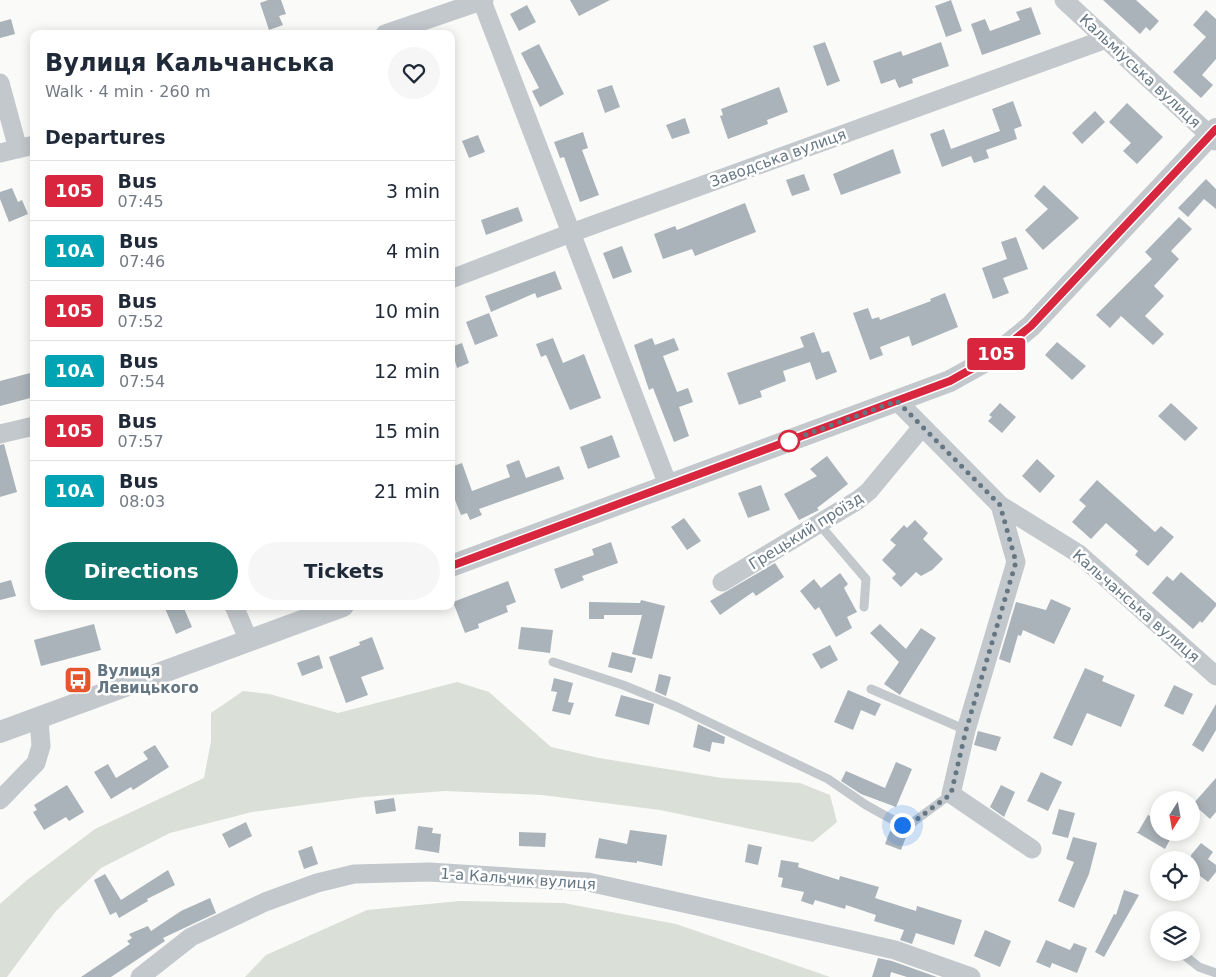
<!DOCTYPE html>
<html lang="en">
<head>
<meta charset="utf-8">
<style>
	:root { --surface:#fff; --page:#f6f6f7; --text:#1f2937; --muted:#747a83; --line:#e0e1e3; --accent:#0f766e }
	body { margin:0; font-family:"DejaVu Sans",sans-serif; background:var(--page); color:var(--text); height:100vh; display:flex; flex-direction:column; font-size:19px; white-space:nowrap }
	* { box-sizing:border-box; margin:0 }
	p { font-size:16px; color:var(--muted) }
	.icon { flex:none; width:28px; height:28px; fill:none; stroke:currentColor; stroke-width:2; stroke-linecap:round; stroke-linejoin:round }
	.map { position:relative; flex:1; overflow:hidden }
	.panel { position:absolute; left:30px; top:30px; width:425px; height:580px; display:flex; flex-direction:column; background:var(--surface); border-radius:10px; box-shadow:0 2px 12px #0003 }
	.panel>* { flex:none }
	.badge { padding:0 10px; border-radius:4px; font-size:18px; line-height:32px }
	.needle { width:32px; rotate:191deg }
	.controls { position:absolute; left:1150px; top:791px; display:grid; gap:10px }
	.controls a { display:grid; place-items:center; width:50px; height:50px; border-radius:50%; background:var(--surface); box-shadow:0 2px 12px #0003; font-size:25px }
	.you { position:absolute; width:25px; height:25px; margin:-12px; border:4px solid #fff; border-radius:50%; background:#1a73e8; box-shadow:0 0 0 8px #1a73e833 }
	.map>.badge { position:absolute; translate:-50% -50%; box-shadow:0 0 0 2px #fff }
	h2 { padding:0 15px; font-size:19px; line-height:45px }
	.round { display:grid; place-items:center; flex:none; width:52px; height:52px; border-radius:26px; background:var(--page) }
	.summary { display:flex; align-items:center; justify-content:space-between; height:85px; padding:0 15px }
	h1 { font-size:24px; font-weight:700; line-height:38px }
	.action { display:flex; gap:10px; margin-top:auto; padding:10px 15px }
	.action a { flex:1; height:58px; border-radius:30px; background:var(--accent); color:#fff; font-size:20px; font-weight:700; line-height:58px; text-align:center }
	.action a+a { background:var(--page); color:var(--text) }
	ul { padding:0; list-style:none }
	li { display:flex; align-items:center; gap:15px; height:60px; padding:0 15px; border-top:1px solid var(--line) }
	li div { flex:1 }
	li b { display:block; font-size:19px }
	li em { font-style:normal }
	li .badge { min-width:55px; font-weight:700; text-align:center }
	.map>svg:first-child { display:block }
	.green { fill:#dadfd7 }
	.building { fill:#aab3b9 }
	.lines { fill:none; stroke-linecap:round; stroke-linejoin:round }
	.service { stroke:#c3c8cc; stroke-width:9 }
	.minor { stroke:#c3c8cc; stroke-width:19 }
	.tertiary { stroke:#c3c8cc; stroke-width:22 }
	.line-casing { stroke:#fff; stroke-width:11 }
	.line { stroke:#d7263d; stroke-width:8 }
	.walk { stroke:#657683; stroke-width:5; stroke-dasharray:0 9 }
	.stop-dot { fill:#fff; stroke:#d7263d; stroke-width:2.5 }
	.labels { text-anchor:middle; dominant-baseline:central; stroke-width:5; stroke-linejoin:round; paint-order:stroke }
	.street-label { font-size:15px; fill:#657683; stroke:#fff }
	.poi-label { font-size:15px; font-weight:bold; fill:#657683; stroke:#fff; text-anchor:start }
</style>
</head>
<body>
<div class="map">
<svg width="1216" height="977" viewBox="0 0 1216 977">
	<rect width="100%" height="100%" fill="#fafaf8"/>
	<path class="green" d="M457,682L489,692L551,747L599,758L722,778L800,783L830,795L837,822L813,842L660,810L542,795L445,791L364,797L252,812L170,833L101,868L56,911L7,977H0V904L27,880L95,829L204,778L211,741V713L243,691L269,694L338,713Z
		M460,901L563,903L676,924L830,977H245L266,955L367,910Z"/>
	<path class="building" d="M268,0H281L286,14L279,16L283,25L269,30L260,3Z
		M570,0H610L579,16Z
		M951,0L962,31L946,37L935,6Z
		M1103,0H1136L1159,21L1150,31L1146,27L1140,34Z
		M527,5L536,22L519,31L510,14Z
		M1031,7L1041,34L982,55L971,24L985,19L990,31L1020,20L1016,12Z
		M1206,10L1216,19V59L1202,75L1213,85L1201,98L1173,72L1206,37L1193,25Z
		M11,19L15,34L0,38V22Z
		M825,42L840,81L827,86L813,46Z
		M941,42L949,66L912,79L913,83L899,88L895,79L881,84L873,61L901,51L903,56Z
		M539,44L564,94L540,107L532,91L539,88L521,53Z
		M612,85L620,107L605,113L597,90Z
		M779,87L788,112L767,120L768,124L728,139L720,116L723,115L721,109Z
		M1013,101L1022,126L1014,129L1017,139L986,150L989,158L974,163L971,156L942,167L930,134L944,129L951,149L1000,131L992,109Z
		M1127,103L1163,137L1137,164L1123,151L1131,143L1109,122Z
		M1095,111L1105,122L1082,144L1072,133Z
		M685,118L690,133L672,139L666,125Z
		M583,132L588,148L582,150L599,195L580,202L564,157L560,158L554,142Z
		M478,135L485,152L469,158L462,141Z
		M893,149L901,173L841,195L833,174Z
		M804,174L810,190L792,196L786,180Z
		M1206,179L1216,189V209L1204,199L1188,217L1178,208Z
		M1044,185L1079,218L1043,250L1025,230L1048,209L1034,196Z
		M12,188L18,202L22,200L28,214L9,222L0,199V192Z
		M745,203L756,232L695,256L692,249L663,259L654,234L675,226L677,230Z
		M518,207L523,221L486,235L481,220Z
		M1179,217L1192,229L1171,251L1179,259L1154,286L1164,296L1145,316L1164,334L1153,345L1121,316L1110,328L1096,315L1152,259L1145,252Z
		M1016,237L1028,269L1003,278L1009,293L993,299L982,268L1007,259L1001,242Z
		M622,246L632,272L613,279L603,253Z
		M555,271L562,289L537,298L535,293L491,312L485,296Z
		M945,293L958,327L912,346L909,336L880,347L883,355L870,360L853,313L868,308L872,319L879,317L880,320L931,301L930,299Z
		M489,313L498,336L475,345L466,322Z
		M814,332L822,353L829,351L837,372L816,380L810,362L783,371L786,381L760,391L762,397L739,405L727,373L804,347L800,337Z
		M553,338L563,363L584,354L601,398L570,410L546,355L541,357L536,344Z
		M652,338L655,345L674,338L679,350L663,356L677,392L688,388L693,402L679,407L689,436L674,442L653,388L649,390L634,345Z
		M1057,342L1086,366L1072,380L1045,355Z
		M462,343L469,363L457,368L451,347Z
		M34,372V397L0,406V381Z
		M1000,403L1016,417L1002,433L988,421L992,417L989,415Z
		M1171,403L1198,428L1185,441L1158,416Z
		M612,435L620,457L588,469L580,447Z
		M4,444L17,492L0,497V445Z
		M827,456L848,484L817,508L819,510L799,520L784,494L817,476L810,469Z
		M1037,459L1055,476L1040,493L1022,476Z
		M519,460L526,478L559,466L564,479L479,509L482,515L470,520L467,513L461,515L451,490V467L462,463L472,491L510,477L506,465Z
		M1097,480L1155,532L1161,526L1174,537L1148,566L1135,555L1138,551L1106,523L1091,539L1072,522L1086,506L1079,500Z
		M761,485L770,510L748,518L738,493Z
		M684,518L701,541L687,550L671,527Z
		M915,520L928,533L923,539L943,559L932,570L921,576L916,572L901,587L892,578L896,574L882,560L896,545L890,540L904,525L907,528Z
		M611,542L618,563L582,576L584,580L561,589L554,569L594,555L592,549Z
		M775,563L784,577L756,596L753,592L720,615L710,601Z
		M1181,572L1216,603V606L1202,623L1200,621L1193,629L1152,593L1167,576L1173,581Z
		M840,573L848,584L844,588L857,612L847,617L852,628L836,637L819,607L815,610L800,591L814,579L821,588Z
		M11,580L16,596L0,600V583Z
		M508,581L516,602L506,606L508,612L478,624L479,628L465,633L453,602Z
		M1051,599L1071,608L1054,644L1023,630L1021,636L1018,635L1010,663L999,659L1016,602L1046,610Z
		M641,600L665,606L652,659L632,654L642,615H604V619H589V602L640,603Z
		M164,606H183L192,627L176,634Z
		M94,624L101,650L41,666L34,640Z
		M880,624L906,649L921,628L936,638L900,695L884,684L899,662L870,633Z
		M521,627L553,630L550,653L518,649Z
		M372,637L384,669L361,677L368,695L346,703L329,657L360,645L359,642Z
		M830,645L838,660L821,669L812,654Z
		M612,652L636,658L632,673L608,667Z
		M319,655L323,668L302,676L297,663Z
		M1085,668L1104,676L1102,681L1135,695L1121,727L1087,713L1072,746L1053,738Z
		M659,674L671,677L666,696L655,691Z
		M554,678L573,683L568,702L574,703L570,715L552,711L557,692L551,691Z
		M1174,685L1193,694L1183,715L1164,706Z
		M848,690L881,704L875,716L861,710L853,730L834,722Z
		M621,695L654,704L649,725L615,716Z
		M1216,704V730L1203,752L1192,745Z
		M698,724L725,737L724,744L712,742L710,752L693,747Z
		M978,731L1001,737L996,751L974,745Z
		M155,745L169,767L133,790L131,787L111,799L94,772L108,764L116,778L148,759L143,752Z
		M896,762L912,769L896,807L861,794L841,781L846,771L885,788Z
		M1041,772L1062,782L1048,811L1027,801Z
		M1216,778V812L1210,819L1193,804Z
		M67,785L84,812L69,821L66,817L44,830L33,812L37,810L34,805Z
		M1001,785L1015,792L1004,817L990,807Z
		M394,798L396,811L376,814L374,801Z
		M1059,809L1075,813L1068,838L1052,834Z
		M1148,815L1159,820V832H1174L1165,849L1136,832H1138Z
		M246,822L252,836L229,848L222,834Z
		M418,826L433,828L432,833L441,834L439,853L415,849Z
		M630,830L667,835L662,866L637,861V863L595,858L599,838L627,844Z
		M890,831L906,837L901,850L885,844Z
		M519,832L546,833L545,847L519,846Z
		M1073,837L1097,843L1089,874L1074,908L1058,901L1074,862L1066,859Z
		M1201,843L1213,852L1208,859L1216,865V872L1208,882L1191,869V855Z
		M748,844L762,847L758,865L745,862Z
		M312,846L318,864L304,869L298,851Z
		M781,860L799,863L798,867L839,880L840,876L879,887L875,898L916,911L917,906L962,920L954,945L916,933L912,944L900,940L904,930L874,921L876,915L846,905L845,909L815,900L813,905L801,901L804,892L781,887L783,878L778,877Z
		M168,870L175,885L147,899L148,901L119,918L116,912L110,915L94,880L105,874L121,900Z
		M1124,890L1139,895L1104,957L1095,952L1114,914L1116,915Z
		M210,898L216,913L163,938L165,941L111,977H81L130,944L127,941L132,938L129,934L148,926L151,931L181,911Z
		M985,930L1011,941L1000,967L974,956Z
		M1046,940L1070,950L1074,943L1087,948L1077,973L1052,963L1050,968L1036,962Z
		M878,958L892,961L937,977H907L891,972L890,977H872Z"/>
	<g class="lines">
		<path class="service" d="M819,524L866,579L864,607
			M553,662L623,685L677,707L828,779L866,805L902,825L912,823L951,794
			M871,689L966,730
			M1155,933L1159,936
			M1180,952L1199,967L1216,973"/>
		<path class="minor" d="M1064,0L1216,141
			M482,1L668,485
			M385,34L484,0
			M0,83L18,149
			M0,153L34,145
			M451,279L571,233L1106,39
			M897,401L1000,505L1079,554L1216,676
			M0,434L34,426
			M1000,505L1016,562L966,730L951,794L1032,849
			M722,582L858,500L869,491L922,427
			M234,606L249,641
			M0,800L36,763L41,746L39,719
			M140,977L191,937L265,902L317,883L354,874L429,872L588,882L843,938L895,950L971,977"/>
		<path class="tertiary" d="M451,566L950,381L993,357L1031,326L1216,129
			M0,732L343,606"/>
	</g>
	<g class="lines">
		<defs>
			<path id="line" d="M451,566L950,381L993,357L1031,326L1216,129"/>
		</defs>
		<use href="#line" class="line-casing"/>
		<use href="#line" class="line"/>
		<path class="walk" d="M789,441L897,401L1000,505L1016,562L966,730L951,794L912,823L902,825"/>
	</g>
	<defs>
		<symbol id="bus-square" viewBox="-11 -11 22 22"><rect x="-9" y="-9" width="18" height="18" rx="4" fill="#e4572e" stroke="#fff"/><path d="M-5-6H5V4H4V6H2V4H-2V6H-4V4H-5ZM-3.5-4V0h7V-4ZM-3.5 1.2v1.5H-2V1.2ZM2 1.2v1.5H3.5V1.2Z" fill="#fff"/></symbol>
	</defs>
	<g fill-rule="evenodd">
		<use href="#bus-square" x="62" y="664" width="32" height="32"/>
	</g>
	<circle class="stop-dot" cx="789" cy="441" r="10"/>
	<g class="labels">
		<g class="street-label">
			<text transform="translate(1140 71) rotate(43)">Кальміуська вулиця</text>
			<text transform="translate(778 158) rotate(-20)">Заводська вулиця</text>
			<text transform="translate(806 531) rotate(-32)">Грецький проїзд</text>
			<text transform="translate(1136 606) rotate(41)">Кальчанська вулиця</text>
			<text transform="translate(518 879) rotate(4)">1-а Кальчик вулиця</text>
		</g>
		<g class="poi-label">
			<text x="97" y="671">Вулиця<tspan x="97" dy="17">Левицького</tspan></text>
		</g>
	</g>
</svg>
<div class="controls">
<a><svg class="needle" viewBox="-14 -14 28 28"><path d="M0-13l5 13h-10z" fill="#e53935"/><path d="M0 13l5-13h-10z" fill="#747a83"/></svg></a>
<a><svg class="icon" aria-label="locate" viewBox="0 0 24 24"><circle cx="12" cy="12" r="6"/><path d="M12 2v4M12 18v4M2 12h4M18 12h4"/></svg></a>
<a><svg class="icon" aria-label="layers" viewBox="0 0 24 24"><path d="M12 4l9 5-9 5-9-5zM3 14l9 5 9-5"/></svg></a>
</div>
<div class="you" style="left:902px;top:825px"></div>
<b class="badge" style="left:996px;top:354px;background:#d7263d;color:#fff">105</b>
<section class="panel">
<div class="summary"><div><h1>Вулиця Кальчанська</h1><p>Walk · 4 min · 260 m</p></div><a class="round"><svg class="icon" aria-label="heart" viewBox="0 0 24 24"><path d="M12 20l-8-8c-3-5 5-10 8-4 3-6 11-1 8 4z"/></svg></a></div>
<h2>Departures</h2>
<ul>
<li><span class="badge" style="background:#d7263d;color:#fff">105</span><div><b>Bus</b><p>07:45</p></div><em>3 min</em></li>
<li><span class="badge" style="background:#00a3b4;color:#fff">10А</span><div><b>Bus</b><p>07:46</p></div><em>4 min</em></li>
<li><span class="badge" style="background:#d7263d;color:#fff">105</span><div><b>Bus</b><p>07:52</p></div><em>10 min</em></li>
<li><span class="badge" style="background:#00a3b4;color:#fff">10А</span><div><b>Bus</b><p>07:54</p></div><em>12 min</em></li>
<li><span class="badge" style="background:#d7263d;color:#fff">105</span><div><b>Bus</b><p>07:57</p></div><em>15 min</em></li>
<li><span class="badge" style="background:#00a3b4;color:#fff">10А</span><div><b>Bus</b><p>08:03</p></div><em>21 min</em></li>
</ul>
<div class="action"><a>Directions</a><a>Tickets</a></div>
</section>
</div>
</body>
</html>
